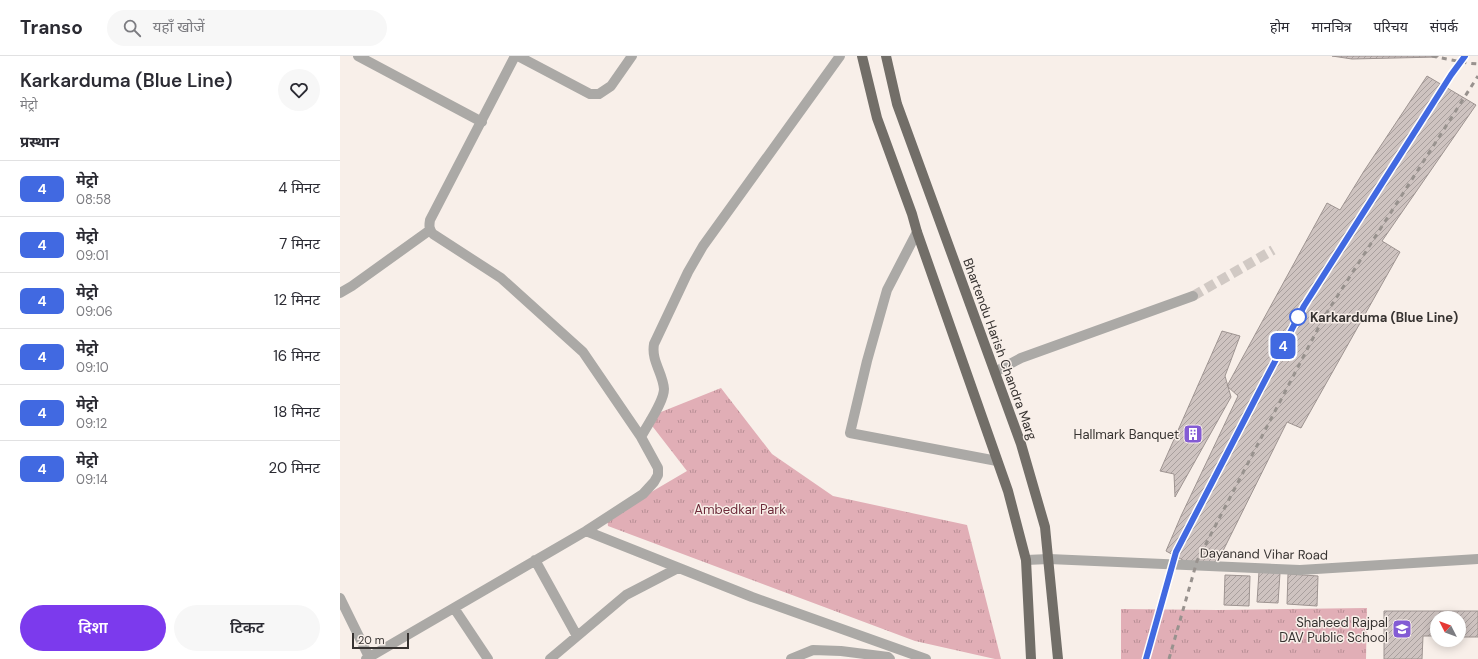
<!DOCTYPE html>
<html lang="hi">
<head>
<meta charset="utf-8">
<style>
	:root { --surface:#fff; --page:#f7f7f7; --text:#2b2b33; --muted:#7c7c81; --line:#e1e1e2; --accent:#7c3aed }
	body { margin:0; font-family:"DM Sans","Noto Sans Devanagari",sans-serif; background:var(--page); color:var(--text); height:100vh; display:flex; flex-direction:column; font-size:15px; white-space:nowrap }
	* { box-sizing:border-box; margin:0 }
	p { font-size:13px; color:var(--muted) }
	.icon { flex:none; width:22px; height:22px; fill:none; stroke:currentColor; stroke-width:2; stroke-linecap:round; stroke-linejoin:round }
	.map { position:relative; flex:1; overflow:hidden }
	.panel { display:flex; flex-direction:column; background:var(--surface); width:340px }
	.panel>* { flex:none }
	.badge { padding:0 8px; border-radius:6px; font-size:14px; line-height:26px }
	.needle { width:26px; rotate:312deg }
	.controls { position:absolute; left:1090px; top:555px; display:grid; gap:8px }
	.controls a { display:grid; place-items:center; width:36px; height:36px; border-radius:50%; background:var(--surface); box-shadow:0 2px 10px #0003; font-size:20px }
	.scale { position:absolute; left:12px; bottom:10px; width:57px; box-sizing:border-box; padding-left:4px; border:2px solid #373331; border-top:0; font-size:11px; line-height:14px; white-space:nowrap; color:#373331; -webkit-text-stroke:3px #f8efe9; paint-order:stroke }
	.map>.badge { position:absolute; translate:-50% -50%; box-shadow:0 0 0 2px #fff }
	h2 { padding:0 20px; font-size:15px; line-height:36px }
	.round { display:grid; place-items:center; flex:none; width:42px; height:42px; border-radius:21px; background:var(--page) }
	.summary { display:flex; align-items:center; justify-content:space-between; height:68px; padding:0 20px }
	h1 { font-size:19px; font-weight:600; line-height:30px }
	.primary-button { display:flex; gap:8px; margin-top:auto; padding:8px 20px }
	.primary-button a { flex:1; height:46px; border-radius:24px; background:var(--accent); color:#fff; font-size:16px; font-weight:600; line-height:46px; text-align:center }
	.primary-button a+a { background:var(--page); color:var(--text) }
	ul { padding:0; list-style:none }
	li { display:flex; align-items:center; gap:12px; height:56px; padding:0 20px; border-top:1px solid var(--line) }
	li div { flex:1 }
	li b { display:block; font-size:15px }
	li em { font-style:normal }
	li .badge { min-width:44px; font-weight:700; text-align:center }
	header { display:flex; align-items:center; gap:24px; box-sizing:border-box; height:56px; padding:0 20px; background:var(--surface); border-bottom:1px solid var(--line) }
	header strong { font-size:19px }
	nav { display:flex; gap:22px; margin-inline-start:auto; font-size:14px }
	.search { width:280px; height:36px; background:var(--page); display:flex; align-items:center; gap:10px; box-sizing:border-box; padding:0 14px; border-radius:22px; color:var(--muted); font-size:15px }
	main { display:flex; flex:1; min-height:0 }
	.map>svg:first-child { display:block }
	.grass { fill:url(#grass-tufts) }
	.building { fill:url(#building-hatch); stroke:#9e9491 }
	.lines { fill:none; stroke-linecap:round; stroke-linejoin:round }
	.minor-tunnel { stroke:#d1c9c4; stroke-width:10; stroke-dasharray:10 5; stroke-linecap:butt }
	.minor { stroke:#aba9a6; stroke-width:10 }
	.major { stroke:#726e68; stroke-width:10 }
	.rail { stroke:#98928e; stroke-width:3; stroke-dasharray:5 5; stroke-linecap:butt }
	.line-casing { stroke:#fff; stroke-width:9 }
	.line { stroke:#4169e1; stroke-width:6 }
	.stop-dot { fill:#fff; stroke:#4169e1; stroke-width:2 }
	.labels { text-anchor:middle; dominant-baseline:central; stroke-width:3; stroke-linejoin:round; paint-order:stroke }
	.stop-label { font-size:13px; font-weight:bold; fill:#373331; stroke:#f8efe9; text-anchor:start }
	.street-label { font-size:13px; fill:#373331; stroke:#f8efe9 }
	.poi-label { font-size:13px; fill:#373331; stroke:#f8efe9; text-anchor:end }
	.park-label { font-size:13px; fill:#6e2c3b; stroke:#f8efe9 }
</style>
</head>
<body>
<header>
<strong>Transo</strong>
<div class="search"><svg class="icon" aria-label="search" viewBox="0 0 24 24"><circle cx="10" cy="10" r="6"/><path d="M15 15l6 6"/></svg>यहाँ खोजें</div>
<nav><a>होम</a><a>मानचित्र</a><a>परिचय</a><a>संपर्क</a></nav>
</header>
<main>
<section class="panel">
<div class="summary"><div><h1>Karkarduma (Blue Line)</h1><p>मेट्रो</p></div><a class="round"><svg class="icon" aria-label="heart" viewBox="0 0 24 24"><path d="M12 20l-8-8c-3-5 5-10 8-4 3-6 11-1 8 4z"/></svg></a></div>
<h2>प्रस्थान</h2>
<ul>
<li><span class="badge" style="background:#4169e1;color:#fff">4</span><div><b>मेट्रो</b><p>08:58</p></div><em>4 मिनट</em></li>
<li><span class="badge" style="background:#4169e1;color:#fff">4</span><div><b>मेट्रो</b><p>09:01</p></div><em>7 मिनट</em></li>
<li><span class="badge" style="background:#4169e1;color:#fff">4</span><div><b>मेट्रो</b><p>09:06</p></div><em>12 मिनट</em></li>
<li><span class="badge" style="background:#4169e1;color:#fff">4</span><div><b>मेट्रो</b><p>09:10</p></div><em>16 मिनट</em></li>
<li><span class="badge" style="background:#4169e1;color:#fff">4</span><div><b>मेट्रो</b><p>09:12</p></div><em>18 मिनट</em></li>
<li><span class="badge" style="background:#4169e1;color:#fff">4</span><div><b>मेट्रो</b><p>09:14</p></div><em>20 मिनट</em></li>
</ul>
<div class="primary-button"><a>दिशा</a><a>टिकट</a></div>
</section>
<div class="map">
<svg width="1138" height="603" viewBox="0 0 1138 603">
	<defs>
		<pattern id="grass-tufts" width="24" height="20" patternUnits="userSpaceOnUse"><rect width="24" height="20" fill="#e1aeb6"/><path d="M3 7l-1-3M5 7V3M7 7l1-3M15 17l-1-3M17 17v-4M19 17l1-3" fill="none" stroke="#b78e95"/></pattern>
		<pattern id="building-hatch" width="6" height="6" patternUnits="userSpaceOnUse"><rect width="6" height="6" fill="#cec3c0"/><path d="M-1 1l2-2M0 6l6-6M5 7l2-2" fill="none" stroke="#a89f9d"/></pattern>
	</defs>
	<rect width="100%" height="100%" fill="#f8efe9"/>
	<path class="grass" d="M381,332L432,398L493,440L627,469L661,603H655L575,585L268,470L267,462L347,415L306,362Z
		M1027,552L1026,603H781V553L878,554Z"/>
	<path class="building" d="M992,0H1098V1L1012,3Z
		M1087,20L1136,49L1042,185L1060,196L961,372L947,366L874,513L852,509L826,495L841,460L898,340L887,330L987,147L1000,154L1024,115Z
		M882,275L900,280L885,320L891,341L835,441L834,418L820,415Z
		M919,516L940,517L938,547L917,546Z
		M948,518L978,520L977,550L947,548Z
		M885,519L910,520L909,550L884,549Z
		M1044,555H1138V581H1119V562H1097V580H1083L1082,603H1044Z"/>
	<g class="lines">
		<path class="minor-tunnel" d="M853,240L933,194"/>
		<path class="minor" d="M18,0L142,66
			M178,0L250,38H259L271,30L292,0
			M577,176L547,234L527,305L510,377L657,405
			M0,237L12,230L90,174
			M655,316L681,302L853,240
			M301,381C307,369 324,346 324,333C323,317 311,305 314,288L348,216L363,190L500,0
			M246,475L412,541L586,603
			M195,504L237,580
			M686,504L709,503L960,514L1138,503
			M0,542L29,601
			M114,552L148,603
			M26,603L246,475L303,438L314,426L318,419V412L301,381L243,296L161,222L93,178C89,173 89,170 90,164L175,0
			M210,603L286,539L338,512
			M451,603L473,594L501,595L548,601L550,603"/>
		<path class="major" d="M522,0L537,62L572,158L577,176L668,435L686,504L691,603
			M546,0L557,48L681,388L705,471L718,603"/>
		<path class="rail" d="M1092,0L1127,7L1138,8
			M806,603L836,496L964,250L1111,19L1125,0
			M829,603L857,505L984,261L1138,20"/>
	</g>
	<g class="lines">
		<defs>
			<path id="line" d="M806,603L836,496L921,332L964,250L1111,19L1125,0"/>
		</defs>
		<use href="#line" class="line-casing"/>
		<use href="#line" class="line"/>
	</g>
	<defs>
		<symbol id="building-square" viewBox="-11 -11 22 22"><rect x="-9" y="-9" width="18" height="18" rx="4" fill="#835bd4" stroke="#f8efe9"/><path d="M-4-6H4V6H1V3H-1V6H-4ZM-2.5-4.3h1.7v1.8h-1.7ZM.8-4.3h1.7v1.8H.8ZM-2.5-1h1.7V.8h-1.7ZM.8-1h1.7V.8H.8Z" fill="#fff"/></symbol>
		<symbol id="school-square" viewBox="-11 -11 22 22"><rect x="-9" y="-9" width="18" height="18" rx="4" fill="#835bd4" stroke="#f8efe9"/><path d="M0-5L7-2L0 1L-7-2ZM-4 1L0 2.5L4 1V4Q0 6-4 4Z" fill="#fff"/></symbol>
	</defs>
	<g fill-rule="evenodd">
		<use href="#building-square" x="842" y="367" width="22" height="22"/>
		<use href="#school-square" x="1051" y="562" width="22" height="22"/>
	</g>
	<circle class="stop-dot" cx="958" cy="261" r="8"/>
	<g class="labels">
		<g class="stop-label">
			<text x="970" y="261">Karkarduma (Blue Line)</text>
		</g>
		<g class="street-label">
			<text transform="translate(660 293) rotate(70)">Bhartendu Harish Chandra Marg</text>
			<text transform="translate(924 498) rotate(1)">Dayanand Vihar Road</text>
		</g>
		<g class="poi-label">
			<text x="839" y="378">Hallmark Banquet</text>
			<text x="1048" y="566">Shaheed Rajpal<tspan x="1048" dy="15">DAV Public School</tspan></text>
		</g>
		<g class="park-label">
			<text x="400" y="453">Ambedkar Park</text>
		</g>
	</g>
</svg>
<div class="controls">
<a><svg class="needle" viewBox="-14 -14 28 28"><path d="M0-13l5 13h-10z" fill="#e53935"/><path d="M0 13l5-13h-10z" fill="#7c7c81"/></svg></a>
</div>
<div class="scale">20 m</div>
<b class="badge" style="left:943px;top:290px;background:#4169e1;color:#fff">4</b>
</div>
</main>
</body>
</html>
